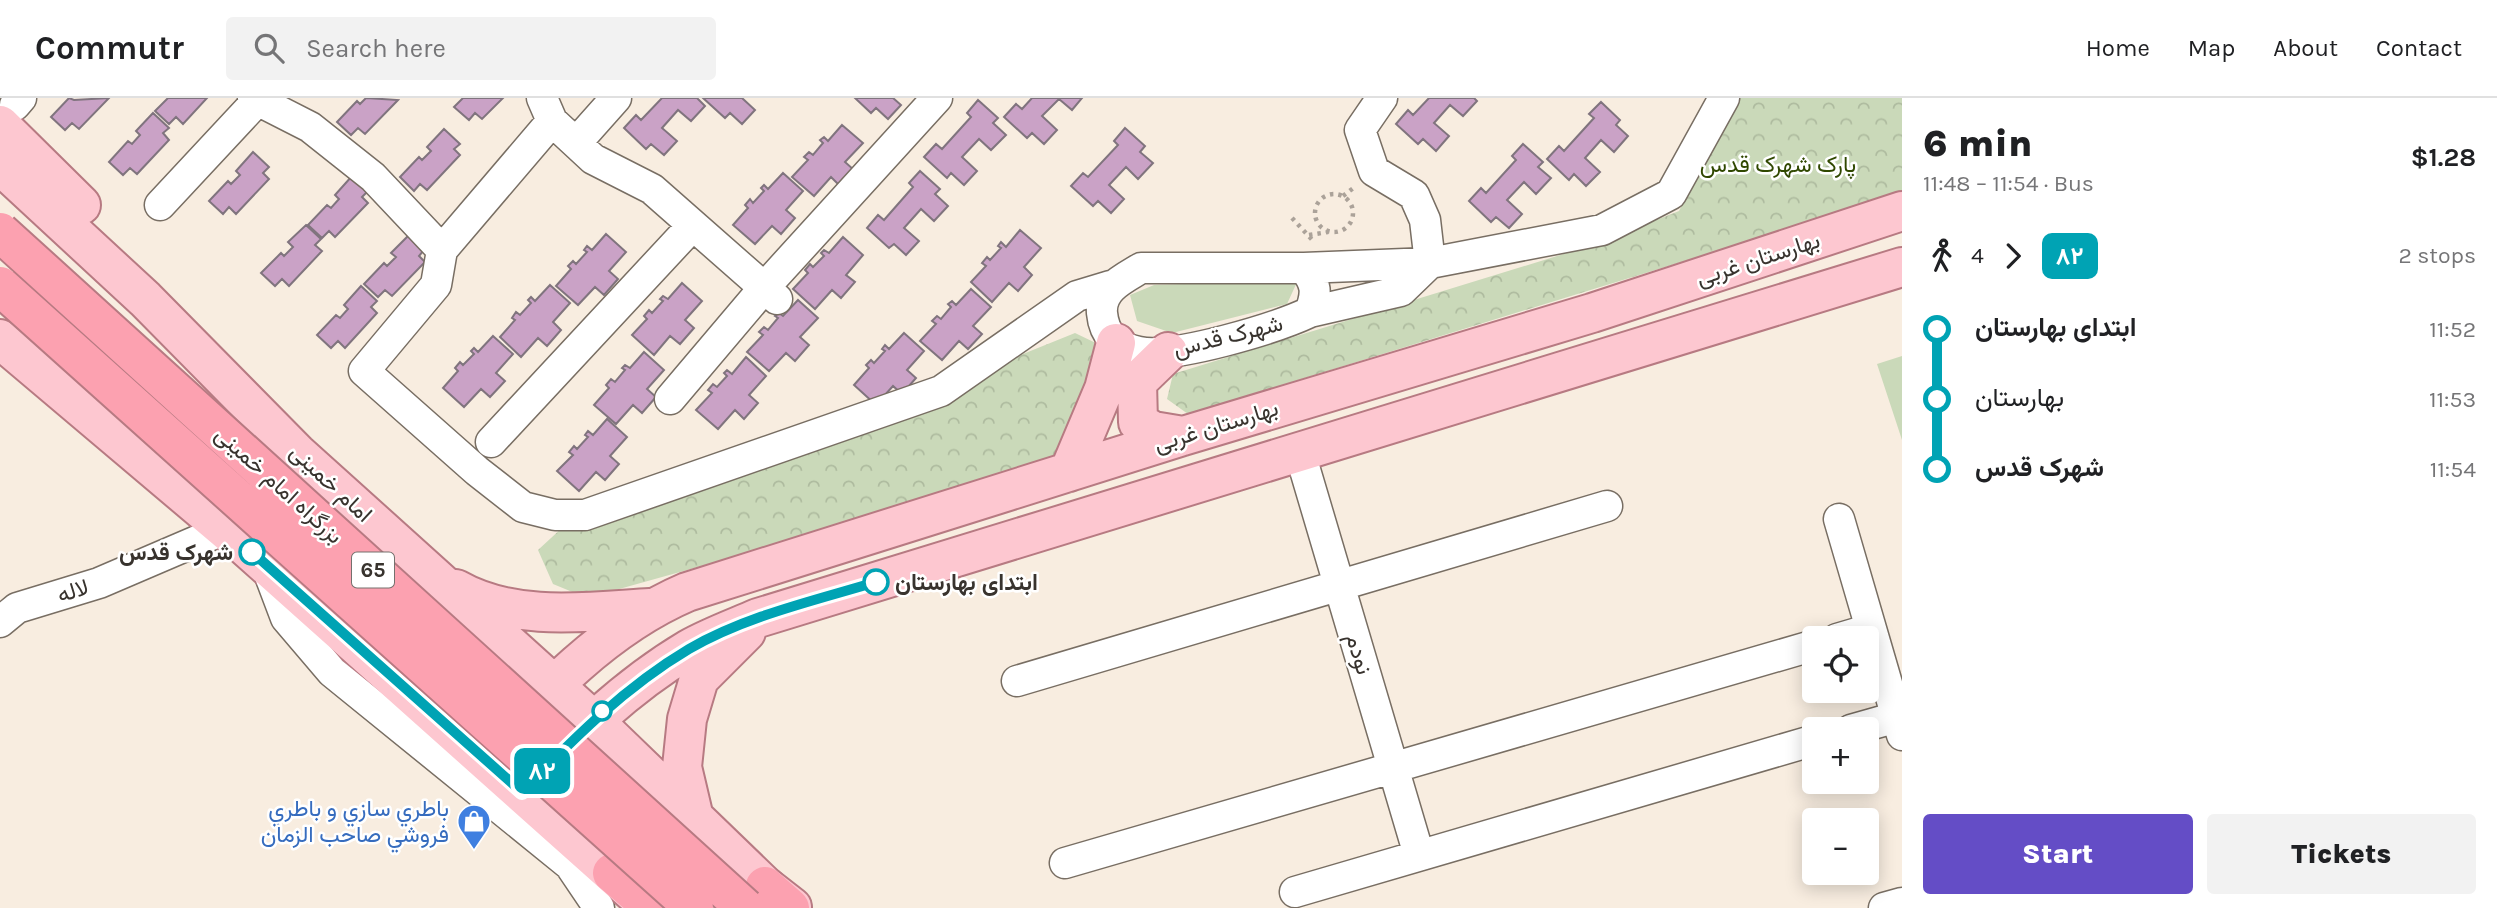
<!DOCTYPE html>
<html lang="en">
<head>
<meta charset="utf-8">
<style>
	:root { --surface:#fff; --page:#f2f2f2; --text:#202124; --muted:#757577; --line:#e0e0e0; --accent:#644dc6 }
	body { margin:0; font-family:Karla,Vazirmatn,sans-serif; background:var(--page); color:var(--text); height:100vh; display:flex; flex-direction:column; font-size:26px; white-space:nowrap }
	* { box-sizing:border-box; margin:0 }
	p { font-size:23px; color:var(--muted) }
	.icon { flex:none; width:38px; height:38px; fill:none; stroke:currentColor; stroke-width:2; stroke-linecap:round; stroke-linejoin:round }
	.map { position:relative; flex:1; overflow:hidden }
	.side { display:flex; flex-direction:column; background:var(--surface); width:595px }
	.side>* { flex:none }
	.badge { padding:0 14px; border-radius:10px; font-size:24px; line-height:46px }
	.buttons { position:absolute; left:1802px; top:528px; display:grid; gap:14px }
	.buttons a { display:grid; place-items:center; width:77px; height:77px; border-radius:7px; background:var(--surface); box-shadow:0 4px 18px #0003; font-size:35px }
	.map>.badge { position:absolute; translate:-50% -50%; box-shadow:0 0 0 4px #fff }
	.legs { display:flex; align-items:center; gap:10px; height:77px; padding:0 21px; font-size:23px }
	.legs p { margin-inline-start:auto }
	.head { display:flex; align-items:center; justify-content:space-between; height:119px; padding:0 21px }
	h1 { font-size:38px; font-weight:800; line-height:52px }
	.button { display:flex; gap:14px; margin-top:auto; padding:14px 21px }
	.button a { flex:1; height:80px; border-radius:7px; background:var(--accent); color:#fff; font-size:28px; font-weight:800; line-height:80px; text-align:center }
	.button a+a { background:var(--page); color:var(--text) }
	ul { padding:0 21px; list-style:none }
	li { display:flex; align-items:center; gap:24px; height:70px; font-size:26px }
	li i { display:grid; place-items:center; width:10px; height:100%; margin:0 9px; background:currentColor }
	li i::after { content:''; width:18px; height:18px; margin:-9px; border:5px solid; border-radius:50%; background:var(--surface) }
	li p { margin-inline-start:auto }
	li:first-child i { background:linear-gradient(#0000 50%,currentColor 0) }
	li:last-child i { background:linear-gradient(currentColor 50%,#0000 0) }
	header { display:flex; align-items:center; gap:42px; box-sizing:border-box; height:98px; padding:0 35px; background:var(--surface); border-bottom:2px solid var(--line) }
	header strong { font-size:33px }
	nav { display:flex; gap:38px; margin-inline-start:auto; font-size:24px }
	.search { width:490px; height:63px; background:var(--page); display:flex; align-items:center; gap:18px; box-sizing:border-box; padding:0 24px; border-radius:7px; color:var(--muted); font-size:26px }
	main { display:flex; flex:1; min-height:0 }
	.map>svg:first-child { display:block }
	.green { fill:#cad9b9 }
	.park { fill:url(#park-crowns) }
	.building { fill:#caa2c6; stroke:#80747e; stroke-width:2 }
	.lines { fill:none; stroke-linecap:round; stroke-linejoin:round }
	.minor-casing { stroke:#786e63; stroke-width:33 }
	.major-casing { stroke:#b77a82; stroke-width:42 }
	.highway-casing { stroke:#b77a82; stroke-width:42 }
	.path { stroke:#aba299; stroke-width:4.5; stroke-dasharray:3.5 5; stroke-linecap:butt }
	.minor { stroke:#fff; stroke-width:30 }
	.major { stroke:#fdc7d0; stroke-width:38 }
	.highway { stroke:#fca1b0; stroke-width:38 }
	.highway-bridge-casing { stroke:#b77a82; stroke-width:42; stroke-linecap:butt }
	.highway-bridge { stroke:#fca1b0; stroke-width:38 }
	.line-1-casing { stroke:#fff; stroke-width:16 }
	.line-1 { stroke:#00a3b4; stroke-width:10 }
	.stop-1-dot { fill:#fff; stroke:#00a3b4; stroke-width:3.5 }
	.labels { text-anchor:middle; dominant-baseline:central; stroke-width:5; stroke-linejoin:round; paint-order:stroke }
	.shield { fill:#fff; stroke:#74706d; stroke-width:2 }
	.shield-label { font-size:21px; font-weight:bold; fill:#38332e }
	.park-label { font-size:23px; fill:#304800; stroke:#fff }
	.street-label { font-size:23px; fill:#38332e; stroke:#fff }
	.stop-label { font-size:23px; font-weight:bold; fill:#38332e; stroke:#fff; text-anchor:end }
	.shop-label { font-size:23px; fill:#366cbe; stroke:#fff; text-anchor:end }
</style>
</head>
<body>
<header>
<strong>Commutr</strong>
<div class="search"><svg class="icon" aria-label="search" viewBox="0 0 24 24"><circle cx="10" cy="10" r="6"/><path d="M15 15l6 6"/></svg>Search here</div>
<nav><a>Home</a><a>Map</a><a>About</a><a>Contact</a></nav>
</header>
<main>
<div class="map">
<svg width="1902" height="810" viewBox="0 0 1902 810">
	<defs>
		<pattern id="park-crowns" width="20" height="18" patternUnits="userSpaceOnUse" patternTransform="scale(1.75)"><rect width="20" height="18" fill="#cad9b9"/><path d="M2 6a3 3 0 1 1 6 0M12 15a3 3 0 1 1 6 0" fill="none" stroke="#aebb9f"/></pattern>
	</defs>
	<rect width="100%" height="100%" fill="#f8ede0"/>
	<path class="green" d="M1298,182L1287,206L1172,235L1137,223L1130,197L1154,187Z
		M1902,258V342L1877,266Z"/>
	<path class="park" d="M1738,0H1902V96L1188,316L1167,301L1173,276L1596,146L1679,113Z
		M1075,235L1102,248L1060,368L587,500L553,486L538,452L564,428L945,302L1023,256Z"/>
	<path class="building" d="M69,0L74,2L109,0L79,31L72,25L65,32L51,19Z
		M168,0H207L183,26L176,19L169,26L155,13Z
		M366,0L398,2L365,36L358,30L351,37L337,24L357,3L360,6Z
		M463,0H503L482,21L475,15L469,22L454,9Z
		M662,0H697L705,8L691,23L678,12L662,30L677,43L664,57L651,46L646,51L624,30L636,17L641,22Z
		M703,0H742L755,12L742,26L730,15L725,20Z
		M855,0H893L901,7L888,21L876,10L871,15Z
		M1032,0H1082L1072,12L1059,1L1042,18L1057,32L1044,46L1032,35L1027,40L1004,19L1016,6L1022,11Z
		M1429,0H1474L1477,3L1463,18L1450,7L1434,25L1449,38L1436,53L1423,41L1418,46L1396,26L1408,12L1413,17Z
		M978,2L998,20L993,25L1006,37L991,52L979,41L962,59L977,73L964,87L951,75L947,80L924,59L936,46L942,51L971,19L967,15Z
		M1601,4L1620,22L1616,27L1628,38L1614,54L1601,42L1585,60L1600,74L1586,88L1574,76L1569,82L1547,61L1559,48L1564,53L1594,20L1589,16Z
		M153,15L169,30L163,35L169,42L137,76L130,70L123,77L109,64L128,43L132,46L140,37L136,33Z
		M842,27L863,45L845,64L854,72L840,88L831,79L814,98L792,79L808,62L804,59L809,54L813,57L823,45L820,42L824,39L828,43Z
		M1125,30L1145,48L1140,54L1153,65L1138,81L1126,69L1109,87L1124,101L1111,115L1098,103L1093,108L1071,88L1083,75L1088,79L1118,47L1114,43Z
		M444,31L460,46L454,51L460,57L427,92L420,86L414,93L400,79L419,59L422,62L431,53L427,49Z
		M1523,46L1543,64L1538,69L1551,80L1536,96L1524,84L1507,102L1522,116L1509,130L1496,119L1491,124L1469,103L1481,90L1486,95L1516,62L1512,58Z
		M253,54L269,69L263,75L269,81L236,116L229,109L223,116L209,103L228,83L231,86L240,77L236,73Z
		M920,73L940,91L935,96L948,108L934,123L921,111L904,130L919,143L906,157L894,146L889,150L867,130L878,117L884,122L913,89L909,85Z
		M783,75L803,93L786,112L795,120L781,136L772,128L755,146L733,127L748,110L745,107L750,101L753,105L764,93L761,90L764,87L768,91Z
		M352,78L368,93L362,99L368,105L335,139L329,133L322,140L308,127L327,107L331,110L339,101L335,97Z
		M306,127L321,141L315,147L322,153L289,188L282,181L275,188L261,175L281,155L284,158L293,149L288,144Z
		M1020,132L1041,150L1024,169L1032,177L1018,193L1009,185L992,204L971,184L986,168L982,165L987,159L990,162L1001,150L998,148L1001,144L1006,149Z
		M606,136L626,154L609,173L618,181L604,197L595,189L578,207L556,188L571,171L568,168L573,163L576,166L587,154L584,152L587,148L592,152Z
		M409,137L424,152L419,158L425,164L392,198L385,192L378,199L364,186L384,165L387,168L396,159L391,155Z
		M843,139L863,157L846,177L855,184L841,200L832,192L815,211L793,191L808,175L805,172L810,166L813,169L824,158L821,155L824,152L829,155Z
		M682,185L702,203L685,222L694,230L680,246L670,238L654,257L632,237L647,221L644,218L649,212L652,215L663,203L660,201L663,198L668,201Z
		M550,187L570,205L553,224L561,232L547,248L538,240L521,259L500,239L515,222L512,220L516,214L520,217L531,205L528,202L531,199L535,203Z
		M361,188L377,203L371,209L377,215L345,250L338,243L331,250L317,237L336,217L340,220L348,211L344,207Z
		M971,191L991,209L973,228L982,236L968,251L959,243L942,262L920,243L936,226L932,223L937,218L941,221L951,209L948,206L952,203L956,207Z
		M798,202L818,220L800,239L809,247L795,263L786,255L769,273L747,254L763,237L759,234L764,229L768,232L778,220L775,218L779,215L783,218Z
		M904,235L924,253L907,272L916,280L902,296L893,288L876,307L854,287L869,270L866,267L871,262L874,265L885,253L882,251L885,247L889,251Z
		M493,238L513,256L496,275L505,283L490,299L481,291L464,309L443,290L458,273L455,270L460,264L463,267L474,256L471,253L474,250L478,254Z
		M644,254L664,272L647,291L656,299L642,315L633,307L616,326L594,307L609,290L606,287L611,281L615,284L625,272L622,270L625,267L630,270Z
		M746,259L766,278L749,297L758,305L744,321L735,312L718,331L696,312L712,295L708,292L713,286L717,289L727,278L724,275L727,272L732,276Z
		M607,321L627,339L610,358L619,366L605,382L596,374L579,393L557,373L573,357L569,354L574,348L577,351L588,339L585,337L588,333L593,337Z"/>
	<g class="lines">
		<defs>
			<path id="minor" d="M253,0L310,29L373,79L442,152
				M542,0L552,23
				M1382,0L1360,32L1374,73L1414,97L1425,122L1430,165
				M15,7L21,0
				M576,45L616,0
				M160,107L256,4
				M1141,170H1304C1317,186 1317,195 1310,214C1276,230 1175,261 1139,254C1117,250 1104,237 1102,215C1100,191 1123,181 1141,170Z
				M1304,170L1430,165L1602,132L1671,96L1724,0
				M777,201L652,91L593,61L552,23L442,152L436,187L364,273L477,373L523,409L555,417H585L941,293L1077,198L1110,188
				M1310,214L1401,193L1430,165
				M670,301L764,190L937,0
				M491,344L693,127
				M1300,355L1419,757
				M1839,421L1902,637
				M266,467L286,520L332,574L570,767L599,810
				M0,524L17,510L99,485L225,431
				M1837,541L1871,531
				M1017,583L1607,408
				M1851,632L1897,619
				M1065,765L1815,547
				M1295,794L1815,642
				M1884,810L1902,805"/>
			<path id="major" d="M0,27L81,107
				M0,67L145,201L297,355L592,621L765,788L792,809
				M0,241L246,449L635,796
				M1168,254L1137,284L1138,324L1153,333L1183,338
				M1069,374L1104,291L1116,245
				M456,491C514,524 586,514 650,510
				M484,661C543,596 605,529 687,494L1183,338L1592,215L1902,113
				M522,694C573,641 625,589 689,551C710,539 735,530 758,520L1902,169
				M694,720L682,669L687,621L699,581L746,534"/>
			<path id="highway" d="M612,775L653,810
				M765,788L790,810"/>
		</defs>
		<use href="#minor" class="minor-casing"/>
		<use href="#major" class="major-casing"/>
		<use href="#highway" class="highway-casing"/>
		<path class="path" d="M1315 115a19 19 0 1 1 38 0a19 19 0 1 1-38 0Z
			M1343,98L1356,88
			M1292,120L1315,145
			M1309,137L1328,134"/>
		<use href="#minor" class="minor"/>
		<use href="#major" class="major"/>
		<use href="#highway" class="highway"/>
		<defs>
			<path id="highway-bridge" d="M0,134L745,810
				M0,188L694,810"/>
		</defs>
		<use href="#highway-bridge" class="highway-bridge-casing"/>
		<use href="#highway-bridge" class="highway-bridge"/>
	</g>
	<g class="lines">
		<defs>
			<path id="line-1" d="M252,454L522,694C573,641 625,589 689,551C746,518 813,503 876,484"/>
		</defs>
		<use href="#line-1" class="line-1-casing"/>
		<use href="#line-1" class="line-1"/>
	</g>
	<defs>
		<symbol id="shop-pin" viewBox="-11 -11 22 30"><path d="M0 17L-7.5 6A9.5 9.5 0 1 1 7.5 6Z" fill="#3f7fe0" stroke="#fff"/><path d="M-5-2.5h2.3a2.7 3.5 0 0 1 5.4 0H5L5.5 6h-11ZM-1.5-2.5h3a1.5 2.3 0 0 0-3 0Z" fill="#fff"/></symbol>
	</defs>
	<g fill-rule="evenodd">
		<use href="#shop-pin" x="455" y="704" width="38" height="52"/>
	</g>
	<g class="stop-1-dot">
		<circle cx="252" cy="454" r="12"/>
		<circle cx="876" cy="484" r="12"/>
		<circle cx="602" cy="613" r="9"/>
	</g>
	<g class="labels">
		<rect class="shield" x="352" y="454.5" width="42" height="35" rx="5"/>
		<g class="shield-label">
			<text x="373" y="472">65</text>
		</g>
		<g class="park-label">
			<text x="1778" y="66">پارک شهرک قدس</text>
		</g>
		<g class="street-label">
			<text transform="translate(1758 161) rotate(-18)">بهارستان غربی</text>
			<text transform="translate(1228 238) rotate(-14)">شهرک قدس</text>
			<text transform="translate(1216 328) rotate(-17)">بهارستان غربی</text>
			<text transform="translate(331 385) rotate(43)">امام خمینی</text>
			<text transform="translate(279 387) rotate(42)">بزرگراه امام خمینی</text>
			<text transform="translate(73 493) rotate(-17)">لاله</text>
			<text transform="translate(1359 556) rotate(73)">نودم</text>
		</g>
		<g class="stop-label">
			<text x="233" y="454">شهرک قدس</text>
			<text x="895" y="484" text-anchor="start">ابتدای بهارستان</text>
		</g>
		<g class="shop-label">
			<text x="449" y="710">باطري سازي و باطري<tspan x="449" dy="26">فروشي صاحب الزمان</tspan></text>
		</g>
	</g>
</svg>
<div class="buttons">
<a><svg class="icon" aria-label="locate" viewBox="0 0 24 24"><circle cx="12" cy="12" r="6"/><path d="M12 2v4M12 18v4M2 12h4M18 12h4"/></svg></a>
<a>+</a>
<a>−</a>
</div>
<b class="badge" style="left:542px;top:673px;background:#00a3b4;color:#fff">۸۲</b>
</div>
<section class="side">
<div class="head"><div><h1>6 min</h1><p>11:48 – 11:54 · Bus</p></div><b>$1.28</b></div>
<div class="legs"><svg class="icon" aria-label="walk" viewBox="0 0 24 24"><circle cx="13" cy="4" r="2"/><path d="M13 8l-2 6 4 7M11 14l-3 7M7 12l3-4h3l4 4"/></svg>4<svg class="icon" aria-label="forward" viewBox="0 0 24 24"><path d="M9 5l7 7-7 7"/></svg><b class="badge" style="background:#00a3b4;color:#fff">۸۲</b><p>2 stops</p></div>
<ul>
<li><i style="color:#00a3b4"></i><b>ابتدای بهارستان</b><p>11:52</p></li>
<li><i style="color:#00a3b4"></i><span>بهارستان</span><p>11:53</p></li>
<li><i style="color:#00a3b4"></i><b>شهرک قدس</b><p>11:54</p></li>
</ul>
<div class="button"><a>Start</a><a>Tickets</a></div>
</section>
</main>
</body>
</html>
